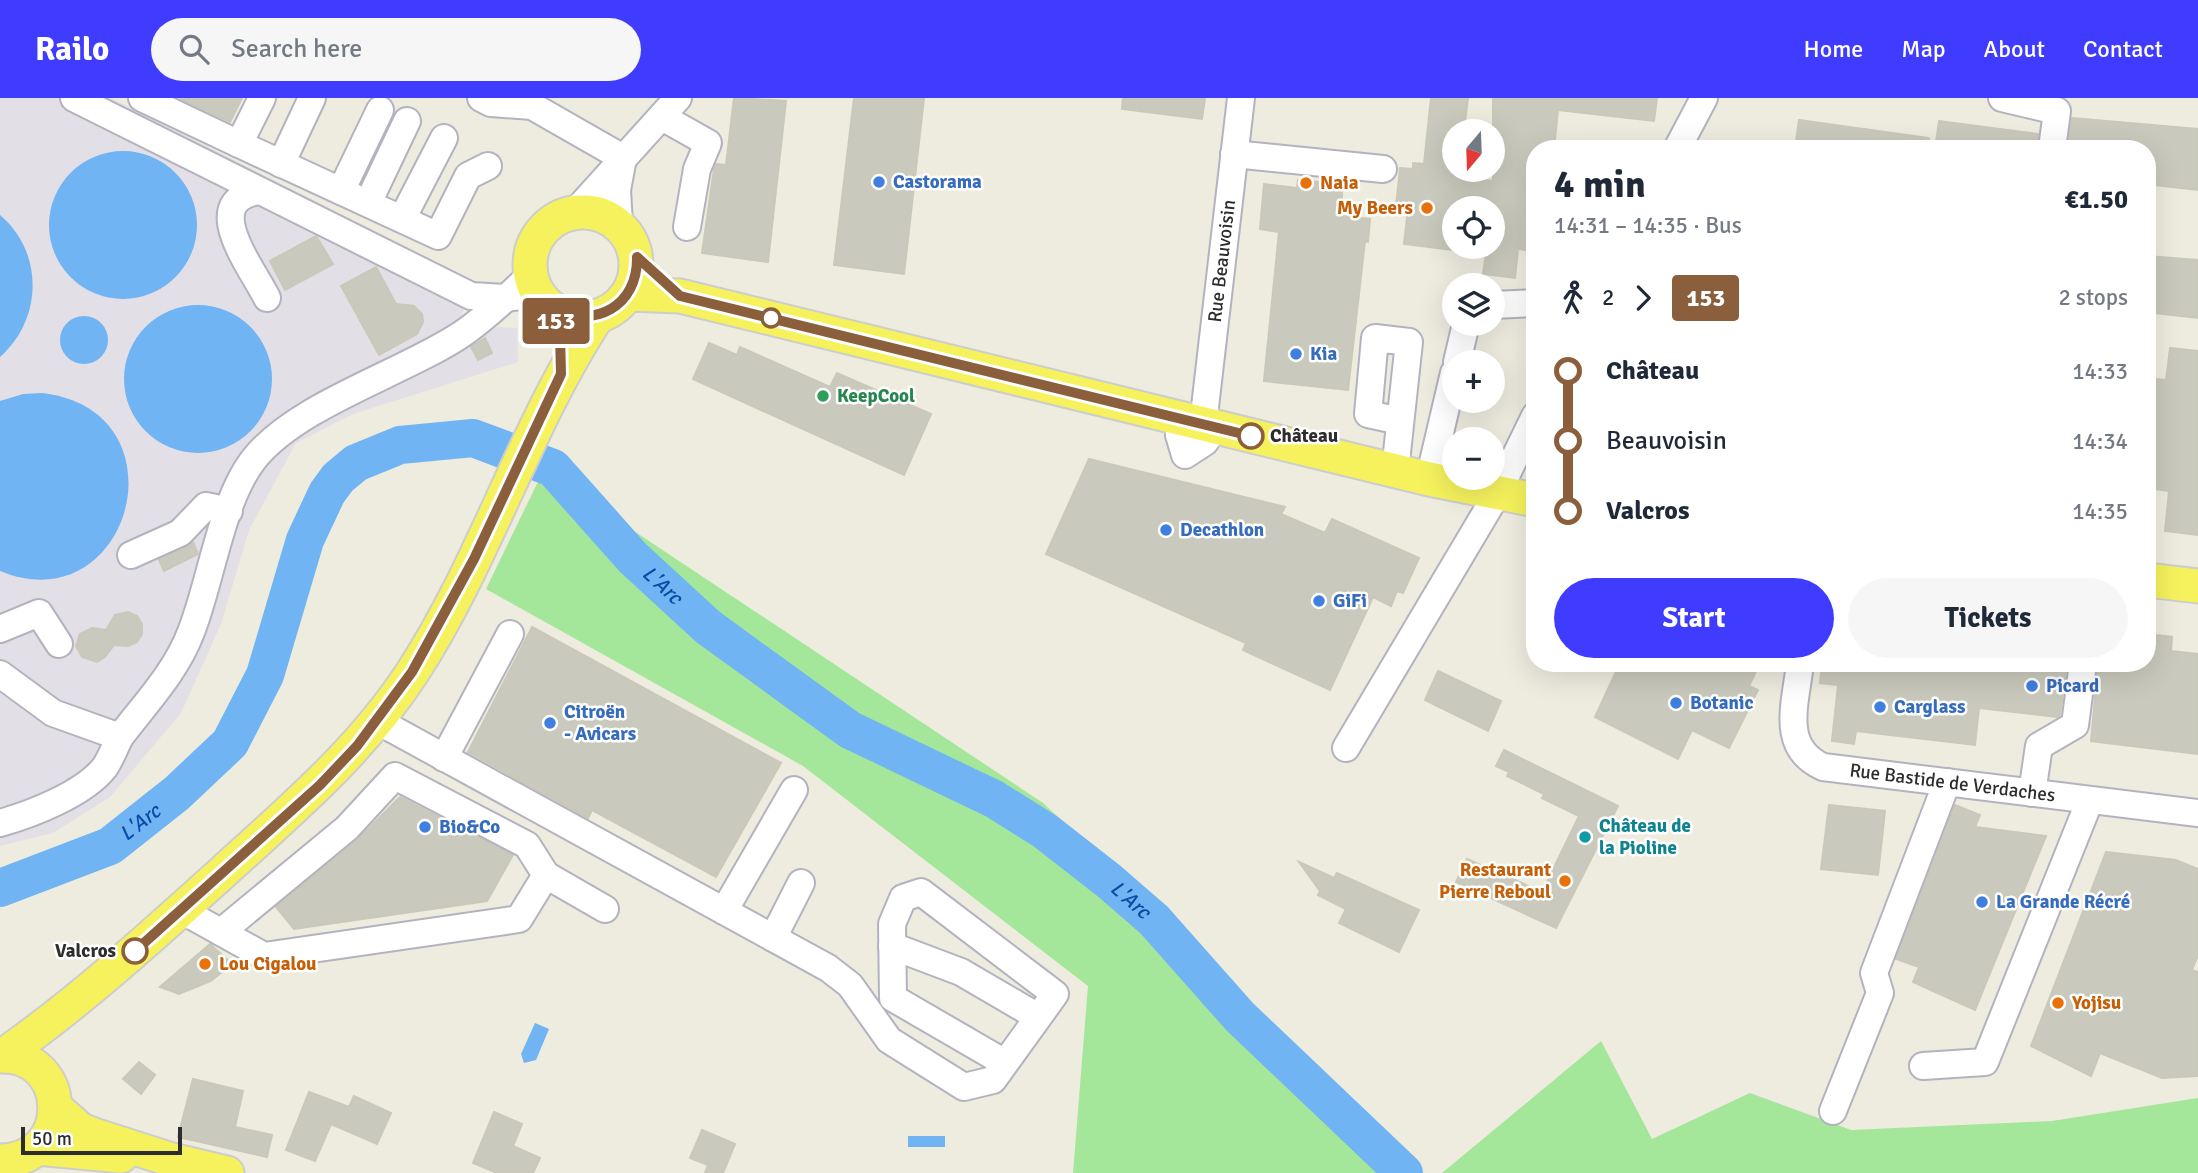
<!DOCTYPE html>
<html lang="en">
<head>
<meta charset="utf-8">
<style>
	:root { --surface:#fff; --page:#f6f6f7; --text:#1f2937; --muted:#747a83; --accent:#403cff }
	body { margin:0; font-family:Signika,sans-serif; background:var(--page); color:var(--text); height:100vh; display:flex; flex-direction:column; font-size:26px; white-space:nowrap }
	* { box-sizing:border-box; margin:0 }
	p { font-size:23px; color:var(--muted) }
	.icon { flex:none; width:38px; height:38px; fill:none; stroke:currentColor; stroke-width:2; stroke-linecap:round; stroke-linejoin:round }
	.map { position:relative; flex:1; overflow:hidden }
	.sheet { position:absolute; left:1526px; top:42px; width:630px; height:532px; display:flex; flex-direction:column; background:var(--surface); border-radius:28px; box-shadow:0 7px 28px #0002 }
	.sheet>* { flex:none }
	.badge { padding:0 14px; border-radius:5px; font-size:24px; line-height:46px }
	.needle { width:46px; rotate:199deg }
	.tools { position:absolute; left:1442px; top:21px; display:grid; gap:14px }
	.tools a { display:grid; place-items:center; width:63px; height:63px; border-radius:50%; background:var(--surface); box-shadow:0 7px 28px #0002; font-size:35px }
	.scale { position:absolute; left:21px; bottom:18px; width:161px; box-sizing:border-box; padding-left:7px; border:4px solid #2d2d2d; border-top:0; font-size:19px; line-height:24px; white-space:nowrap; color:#2d2d2d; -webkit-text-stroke:5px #fff; paint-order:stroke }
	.map>.badge { position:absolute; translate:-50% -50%; box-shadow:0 0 0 4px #fff }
	.legs { display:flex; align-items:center; gap:10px; height:77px; padding:0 28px; font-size:23px }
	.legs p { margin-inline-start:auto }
	.headline { display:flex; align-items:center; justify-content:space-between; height:119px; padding:0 28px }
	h1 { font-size:38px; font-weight:800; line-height:52px }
	.button { display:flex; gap:14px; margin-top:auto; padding:14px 28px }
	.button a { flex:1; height:80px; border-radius:42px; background:var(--accent); color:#fff; font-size:28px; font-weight:800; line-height:80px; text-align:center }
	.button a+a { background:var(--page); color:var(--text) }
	ul { padding:0 28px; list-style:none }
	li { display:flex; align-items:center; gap:24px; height:70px; font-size:26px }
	li i { display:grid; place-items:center; width:10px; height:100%; margin:0 9px; background:currentColor }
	li i::after { content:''; width:18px; height:18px; margin:-9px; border:5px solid; border-radius:50%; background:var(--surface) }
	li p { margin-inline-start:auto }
	li:first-child i { background:linear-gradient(#0000 50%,currentColor 0) }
	li:last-child i { background:linear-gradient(currentColor 50%,#0000 0) }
	header { display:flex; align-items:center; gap:42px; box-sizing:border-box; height:98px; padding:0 35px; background:var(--accent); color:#fff }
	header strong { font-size:33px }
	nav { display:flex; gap:38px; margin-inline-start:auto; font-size:24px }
	.search { width:490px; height:63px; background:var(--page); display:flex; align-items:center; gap:18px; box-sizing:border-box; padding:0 24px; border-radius:38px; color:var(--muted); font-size:26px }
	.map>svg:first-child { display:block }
	.industrial { fill:#e3dfe7 }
	.green { fill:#a4e69a }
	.water { fill:#70b4f3 }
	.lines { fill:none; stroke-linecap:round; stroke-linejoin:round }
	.river { stroke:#70b4f3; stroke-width:38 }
	.building { fill:#cac9bd; stroke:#cac8b8; stroke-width:2 }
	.minor-casing { stroke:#b3b3c0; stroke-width:30 }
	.major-casing { stroke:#cdcdcd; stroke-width:37 }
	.minor { stroke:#fff; stroke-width:26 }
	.major { stroke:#f5f25d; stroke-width:33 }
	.line-1-casing { stroke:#fff; stroke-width:16 }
	.line-1 { stroke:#8b5e3c; stroke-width:10 }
	.shop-dot { fill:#3f7fe0; stroke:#fff; stroke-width:2.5 }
	.food-dot { fill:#e8710a; stroke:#fff; stroke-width:2.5 }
	.stop-1-dot { fill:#fff; stroke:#8b5e3c; stroke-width:3.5 }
	.leisure-dot { fill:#2e9e5b; stroke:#fff; stroke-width:2.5 }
	.culture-dot { fill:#0f9aa8; stroke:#fff; stroke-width:2.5 }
	.labels { text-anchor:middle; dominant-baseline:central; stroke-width:5; stroke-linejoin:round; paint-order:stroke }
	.shop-label { font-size:19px; font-weight:bold; fill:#366cbe; stroke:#fff; text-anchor:start }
	.food-label { font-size:19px; font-weight:bold; fill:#c56008; stroke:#fff; text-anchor:start }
	.street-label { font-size:19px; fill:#2d2d2d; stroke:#fff }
	.leisure-label { font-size:19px; font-weight:bold; fill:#27864d; stroke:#fff; text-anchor:start }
	.stop-label { font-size:19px; font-weight:bold; fill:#2d2d2d; stroke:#fff; text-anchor:start }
	.culture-label { font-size:19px; font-weight:bold; fill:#0d838f; stroke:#fff; text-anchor:start }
	.water-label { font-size:21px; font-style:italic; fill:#094ea4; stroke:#fff }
</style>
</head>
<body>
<header>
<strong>Railo</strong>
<div class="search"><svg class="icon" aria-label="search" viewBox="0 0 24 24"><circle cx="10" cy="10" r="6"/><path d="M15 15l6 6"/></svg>Search here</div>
<nav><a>Home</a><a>Map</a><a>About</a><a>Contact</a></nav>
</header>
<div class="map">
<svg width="2198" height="1075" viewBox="0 0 2198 1075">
	<rect width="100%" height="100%" fill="#eeebdf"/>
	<path class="industrial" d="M0,0H111L366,129L476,186L457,227L467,244L498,229L517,230L518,264L353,316L296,345L249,432L221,526L181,615L110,699L53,735L0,748Z"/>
	<path class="green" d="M549,361L631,431L1043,705L1176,829L1422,1075H1073L1088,888L803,668L486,491Z
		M1601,943L1652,1041L1750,995L1851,1032L2052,1023L2198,1000V1075H1442Z"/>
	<path class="water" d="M49 127a74 74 0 1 1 148 0a74 74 0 1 1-148 0Z
		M0,117C44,154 43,221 0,259Z
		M124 281a74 74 0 1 1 148 0a74 74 0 1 1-148 0Z
		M60 242a24 24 0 1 1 48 0a24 24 0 1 1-48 0Z
		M42,295C189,312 131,527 0,473V303L23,296Z
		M535,925L549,931L536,962L524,965L521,956Z
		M908,1038H945V1049H908Z"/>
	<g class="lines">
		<path class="river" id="s1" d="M0,790L110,748L177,695L230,645L265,577L305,442L327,395L338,380L356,365L400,347L473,340L553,370L633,460L708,529L850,632L994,701L1045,733L1109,783L1154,822L1240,919L1404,1075"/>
	</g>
	<path class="building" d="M179,0H242L230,24Z
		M734,0L786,3L768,164L702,155L714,71L716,66L726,67Z
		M854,0H924L904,176L834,167Z
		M1123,0H1205L1202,21L1122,11Z
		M1431,0H1468L1464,33H1454V72H1460L1459,79L1493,83V0H1657L1654,23L1558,12L1554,51H1535V153L1518,151L1515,180L1483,176L1487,149H1493V110H1454V152L1404,146L1408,111L1396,109L1400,70L1413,71V65L1424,66Z
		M2072,20L2198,31V92L2147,86V51H2068Z
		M1799,22L1929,40L1928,51H1795Z
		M1939,23L2038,36L2037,51H1935Z
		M1298,82L1342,86V118L1370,121L1368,144L1365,143L1348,292L1264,283L1279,134L1260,131L1264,86L1297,90Z
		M316,138L333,166L285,192L270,163Z
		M2147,158L2198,162V220L2147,214Z
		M376,169L396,206L414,208L422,216L423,224L417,236L379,257L341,188Z
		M485,240L492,255L478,262L471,249Z
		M709,245L737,257L740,249L830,289L837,275L931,316L904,377L693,281Z
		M2170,250L2198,253V437L2165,433L2169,393L2147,390V280L2166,282Z
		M1089,361L1285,409L1281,416L1325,435L1332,421L1419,460L1403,495L1397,493L1391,508L1373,499L1330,592L1243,552L1246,545L1046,456Z
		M193,444L198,456L164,473L159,462Z
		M128,514L137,518L142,526V536L137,544L128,548L114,547L105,559L97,564L82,559L76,548L80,536L92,530L106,532L115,517Z
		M532,529L781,665L716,779L592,712L588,720L468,654Z
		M2147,536L2172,539L2171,553L2198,556V656L2091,643L2098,565H2147Z
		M1620,565H1760L1749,588L1758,592L1729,650L1692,632L1678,661L1595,619Z
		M1822,565H2067L2060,617L2057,619L1979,610L1975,647L1856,633L1854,646L1832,643L1838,587L1820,585Z
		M1438,573L1501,603L1488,633L1425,602Z
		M1504,652L1618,708L1556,830L1456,784L1467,761L1542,794L1579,718L1542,700L1544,696L1507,678L1509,674L1496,668Z
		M400,699L513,757L487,803L294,831L276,809L357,742Z
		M1829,707L1885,713L1878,777L1821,771Z
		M1955,707L1980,717L1975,729L2046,738L1975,912L1913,884L1919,869L1896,861Z
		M2106,754L2176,762L2198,771V857L2192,872L2198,874V978L2162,980L2100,955L2091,978L2031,948Z
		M1299,764L1334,780L1337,775L1419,812L1399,854L1339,825L1346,811L1318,797L1320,793Z
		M210,846L232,866L211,883L179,896L160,889Z
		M139,964L155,977L141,996L123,981Z
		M193,981L243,993L235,1029L272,1037L267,1059L178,1039Z
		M309,994L349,1009L354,998L391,1015L377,1046L331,1026L315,1063L286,1052Z
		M494,1014L522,1026L513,1048L540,1060L533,1075H497L473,1065Z
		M702,1032L735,1046L723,1075H705L708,1067L690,1060Z"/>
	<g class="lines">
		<defs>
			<g id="minor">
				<path d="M74,0L471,198L505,200L538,196"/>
				<path d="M142,0L239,46L262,0"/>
				<path d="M481,0L491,5L532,8L623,60"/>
				<path d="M2002,0L2057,13L2052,51"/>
				<path d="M662,19L708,45L697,71L687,129"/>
				<path d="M239,46L438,138L468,78L488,68"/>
				<path d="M1677,51L1704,0"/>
				<path d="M1234,56L1383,71"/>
				<path d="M281,66L312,0"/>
				<path d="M260,93C198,102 251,168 267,200"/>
				<path d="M341,93L380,12"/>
				<path d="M368,105L407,23"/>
				<path d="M575,114L678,0"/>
				<path d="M402,121L444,40"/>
				<path d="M619,126L617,92L623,60"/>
				<path d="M1493,207L1535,205"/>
				<path d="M1457,264L1466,226"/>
				<path d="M1179,320V337L1185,357L1205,344L1215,329"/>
				<path id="s2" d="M1203,326L1241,0"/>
				<path d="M1395,373L1409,244L1375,240L1368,316L1400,323"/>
				<path d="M1429,381L1454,275"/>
				<path d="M131,457L180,435L206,408L229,413"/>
				<path d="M0,531L39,515L59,546"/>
				<path id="s3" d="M1800,565C1796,605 1779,649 1823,669L2198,715"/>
				<path d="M0,576L53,615L120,639C145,606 176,574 191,534C211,484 221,403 254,361C298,306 404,275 462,236C487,219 509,197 531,177"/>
				<path d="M376,622L828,870L850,887L889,942L964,989L993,982L1055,896L921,794L903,800L892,826L893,900L1005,965"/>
				<path d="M1346,650L1497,396L1535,318"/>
				<path d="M444,660L510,536"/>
				<path d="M2032,695L2039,648L2075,627L2083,565"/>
				<path d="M0,725C32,716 84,696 105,669C111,660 115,649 120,639"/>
				<path d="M181,812L264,858L519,821L546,777"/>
				<path d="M724,813L794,692"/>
				<path d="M221,834L347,730L395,678L527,747L546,777L605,811"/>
				<path d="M773,840L801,785"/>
				<path d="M892,848L961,874L1038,919"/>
				<path d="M1923,968L1985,964L2090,702"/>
				<path d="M1833,1013L1880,895L1874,875L1947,684"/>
			</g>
			<path id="major" d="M530 167a53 53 0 1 1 106 0a53 53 0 1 1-106 0Z
				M628,196L680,198L1429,381L1535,402
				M2147,482L2198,488
				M4,957C82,902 152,838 223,774C291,712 361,653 412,575C485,463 524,331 597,219
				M0,958C71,955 75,1062 0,1063
				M55,1009L81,1032L94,1037L172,1062L227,1075
				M37,1050L121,1058"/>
		</defs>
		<use href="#minor" class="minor-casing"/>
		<use href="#major" class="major-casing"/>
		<use href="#minor" class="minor"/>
		<use href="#major" class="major"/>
	</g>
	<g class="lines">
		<defs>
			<path id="line-1" d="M135,853L320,687L357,648L412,574L474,461L561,276L560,237L553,211C595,231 638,208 637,159L680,198L1251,338"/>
		</defs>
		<use href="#line-1" class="line-1-casing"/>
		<use href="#line-1" class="line-1"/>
	</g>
	<g class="shop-dot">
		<circle cx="879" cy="84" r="7"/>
		<circle cx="1296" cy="256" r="7"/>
		<circle cx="1166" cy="432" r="7"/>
		<circle cx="1319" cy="503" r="7"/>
		<circle cx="2032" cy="588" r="7"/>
		<circle cx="1676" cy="605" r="7"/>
		<circle cx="1880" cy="609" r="7"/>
		<circle cx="550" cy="625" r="7"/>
		<circle cx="425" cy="729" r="7"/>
		<circle cx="1982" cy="804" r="7"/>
	</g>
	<g class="food-dot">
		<circle cx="1306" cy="85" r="7"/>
		<circle cx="1427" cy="110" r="7"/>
		<circle cx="1565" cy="783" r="7"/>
		<circle cx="205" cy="866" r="7"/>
		<circle cx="2058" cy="905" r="7"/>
	</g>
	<g class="stop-1-dot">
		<circle cx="771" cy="220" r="9"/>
		<circle cx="1251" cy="338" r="12"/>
		<circle cx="135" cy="853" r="12"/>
	</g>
	<circle class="leisure-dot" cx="823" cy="298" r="7"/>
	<circle class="culture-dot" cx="1585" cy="739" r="7"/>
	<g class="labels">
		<g class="shop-label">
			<text x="893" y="84">Castorama</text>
			<text x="1310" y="256">Kia</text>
			<text x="1180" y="432">Decathlon</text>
			<text x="1333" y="503">GiFi</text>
			<text x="2046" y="588">Picard</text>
			<text x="1690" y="605">Botanic</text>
			<text x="1894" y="609">Carglass</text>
			<text x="564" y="614">Citroën<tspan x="564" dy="22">- Avicars</tspan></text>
			<text x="439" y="729">Bio&amp;Co</text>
			<text x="1996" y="804">La Grande Récré</text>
		</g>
		<g class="food-label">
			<text x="1320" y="85">Naia</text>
			<text x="1413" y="110" text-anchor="end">My Beers</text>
			<text x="1551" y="772" text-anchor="end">Restaurant<tspan x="1551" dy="22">Pierre Reboul</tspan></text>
			<text x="219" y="866">Lou Cigalou</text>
			<text x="2072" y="905">Yojisu</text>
		</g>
		<g class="street-label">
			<text stroke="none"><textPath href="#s2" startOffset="164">Rue Beauvoisin</textPath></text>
			<text stroke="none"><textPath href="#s3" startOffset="247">Rue Bastide de Verdaches</textPath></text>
		</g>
		<g class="leisure-label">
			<text x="837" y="298">KeepCool</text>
		</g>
		<g class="stop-label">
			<text x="1270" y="338">Château</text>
			<text x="116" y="853" text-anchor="end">Valcros</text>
		</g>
		<g class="culture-label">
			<text x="1599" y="728">Château de<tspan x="1599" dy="22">la Pioline</tspan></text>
		</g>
		<g class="water-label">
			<text stroke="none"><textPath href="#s1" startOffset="954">L'Arc</textPath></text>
			<text stroke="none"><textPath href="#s1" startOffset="156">L'Arc</textPath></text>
			<text stroke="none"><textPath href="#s1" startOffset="1521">L'Arc</textPath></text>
		</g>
	</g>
</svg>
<div class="tools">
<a><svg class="needle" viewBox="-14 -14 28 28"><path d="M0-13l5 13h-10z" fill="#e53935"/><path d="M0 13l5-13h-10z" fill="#747a83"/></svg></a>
<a><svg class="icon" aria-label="locate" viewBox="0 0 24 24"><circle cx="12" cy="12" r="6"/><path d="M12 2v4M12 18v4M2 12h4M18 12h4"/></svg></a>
<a><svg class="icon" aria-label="layers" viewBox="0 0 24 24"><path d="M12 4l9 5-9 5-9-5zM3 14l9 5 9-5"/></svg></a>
<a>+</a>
<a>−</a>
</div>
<div class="scale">50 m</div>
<b class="badge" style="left:556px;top:223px;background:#8b5e3c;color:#fff">153</b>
<section class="sheet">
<div class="headline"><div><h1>4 min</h1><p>14:31 – 14:35 · Bus</p></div><b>€1.50</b></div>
<div class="legs"><svg class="icon" aria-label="walk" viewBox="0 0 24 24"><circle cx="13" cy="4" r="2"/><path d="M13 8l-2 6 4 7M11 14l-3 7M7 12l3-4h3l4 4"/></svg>2<svg class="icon" aria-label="forward" viewBox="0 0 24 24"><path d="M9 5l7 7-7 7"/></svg><b class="badge" style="background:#8b5e3c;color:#fff">153</b><p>2 stops</p></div>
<ul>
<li><i style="color:#8b5e3c"></i><b>Château</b><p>14:33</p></li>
<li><i style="color:#8b5e3c"></i><span>Beauvoisin</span><p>14:34</p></li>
<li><i style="color:#8b5e3c"></i><b>Valcros</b><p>14:35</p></li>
</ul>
<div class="button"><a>Start</a><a>Tickets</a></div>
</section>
</div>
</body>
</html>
